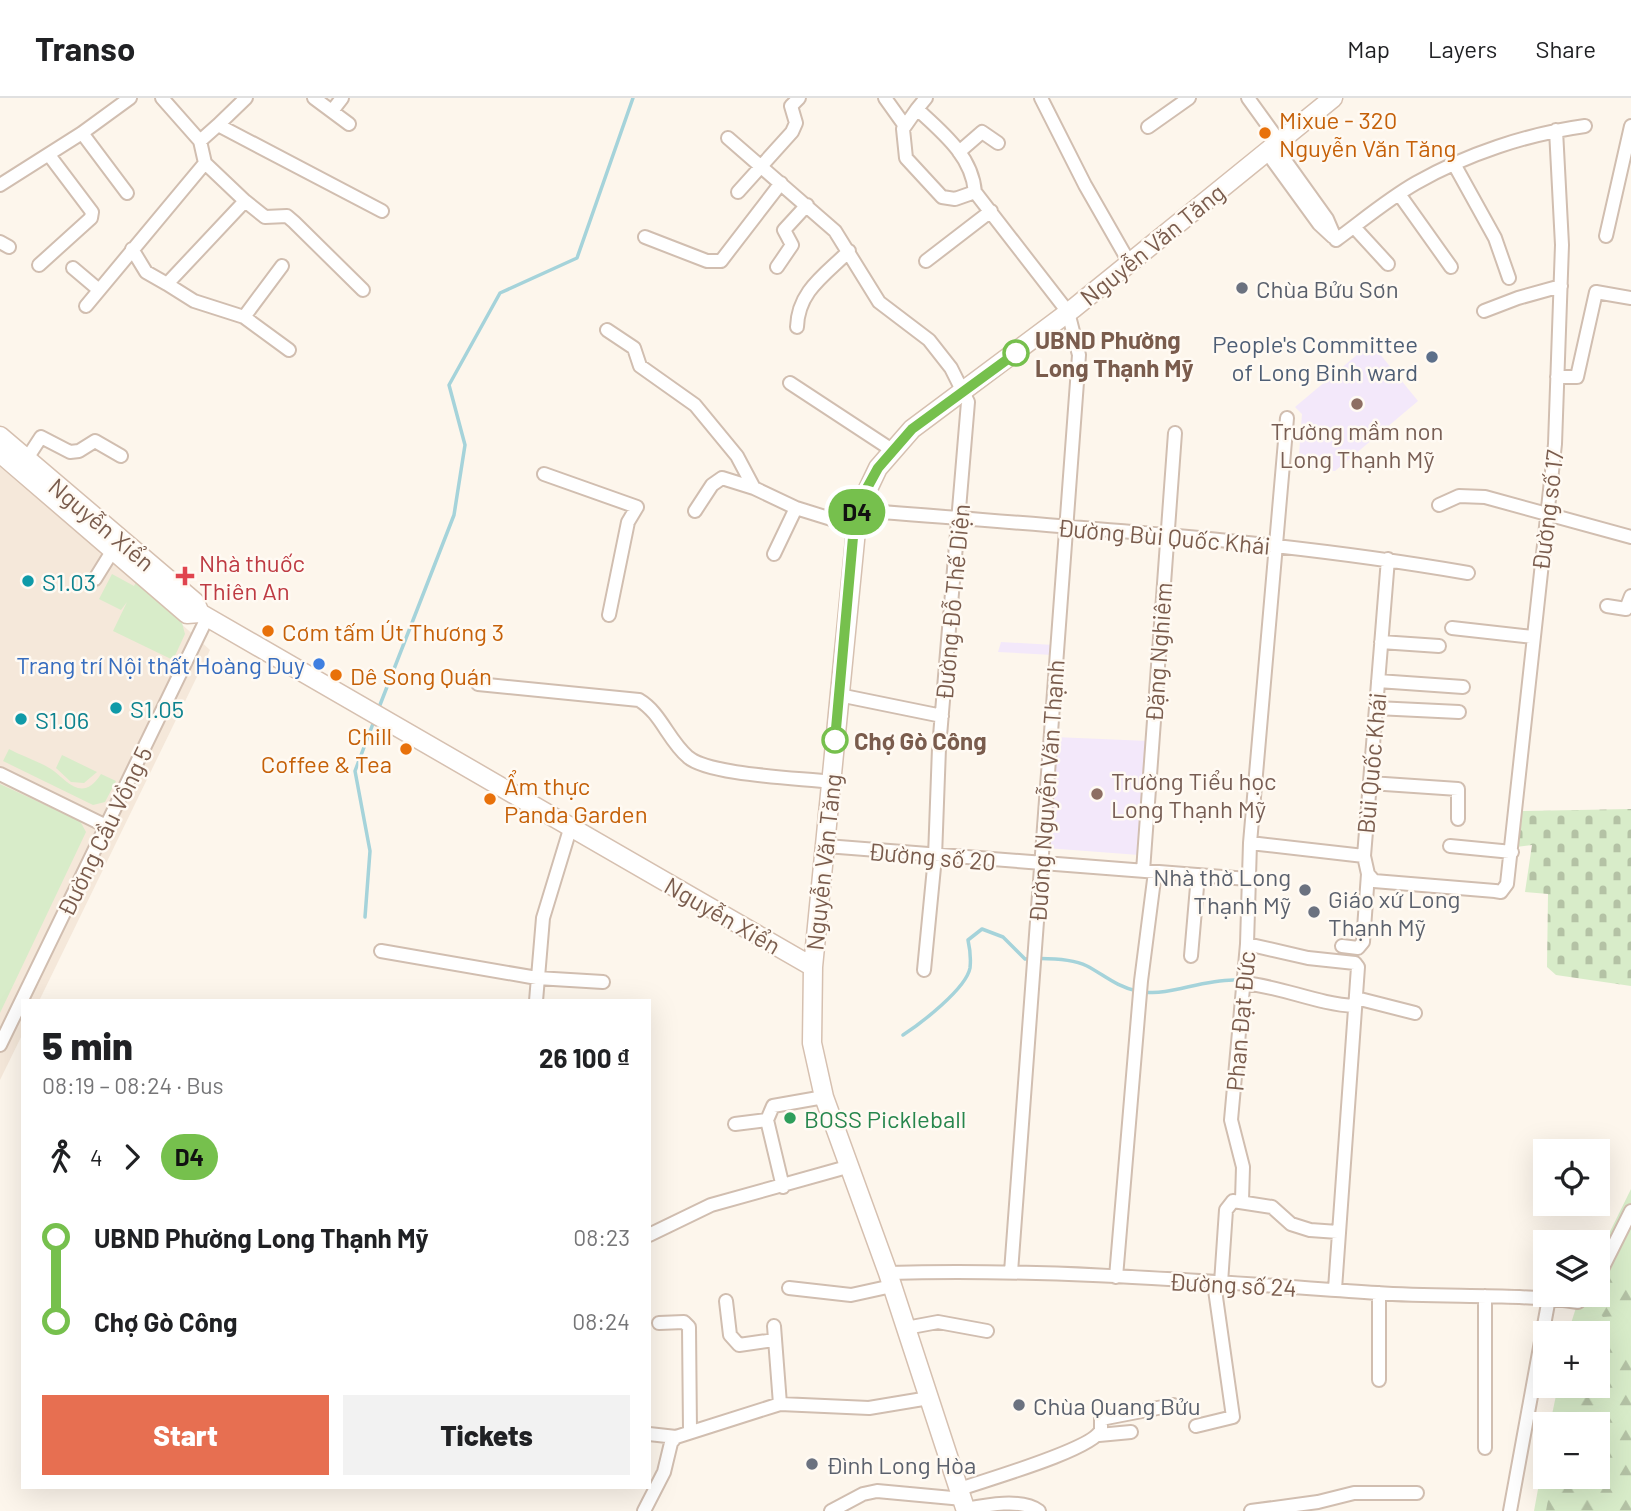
<!DOCTYPE html>
<html lang="en">
<head>
<meta charset="utf-8">
<style>
	:root { --surface:#fff; --page:#f2f2f2; --text:#202124; --muted:#757577; --line:#e0e0e0; --accent:#e76f51 }
	body { margin:0; font-family:Barlow,sans-serif; background:var(--page); color:var(--text); height:100vh; display:flex; flex-direction:column; font-size:26px; white-space:nowrap }
	* { box-sizing:border-box; margin:0 }
	p { font-size:23px; color:var(--muted) }
	.icon { flex:none; width:38px; height:38px; fill:none; stroke:currentColor; stroke-width:2; stroke-linecap:round; stroke-linejoin:round }
	.map { position:relative; flex:1; overflow:hidden }
	.drawer { position:absolute; left:21px; top:901px; width:630px; height:490px; display:flex; flex-direction:column; background:var(--surface); border-radius:0px; box-shadow:0 7px 28px #0002 }
	.drawer>* { flex:none }
	.badge { padding:0 14px; border-radius:23px; font-size:24px; line-height:46px }
	.controls { position:absolute; left:1533px; top:1041px; display:grid; gap:14px }
	.controls a { display:grid; place-items:center; width:77px; height:77px; border-radius:0px; background:var(--surface); box-shadow:0 7px 28px #0002; font-size:35px }
	.map>.badge { position:absolute; translate:-50% -50%; box-shadow:0 0 0 4px #fff }
	.legs { display:flex; align-items:center; gap:10px; height:77px; padding:0 21px; font-size:23px }
	.legs p { margin-inline-start:auto }
	.overview { display:flex; align-items:center; justify-content:space-between; height:119px; padding:0 21px }
	h1 { font-size:38px; font-weight:800; line-height:52px }
	.primary-button { display:flex; gap:14px; margin-top:auto; padding:14px 21px }
	.primary-button a { flex:1; height:80px; border-radius:0px; background:var(--accent); color:#fff; font-size:28px; font-weight:800; line-height:80px; text-align:center }
	.primary-button a+a { background:var(--page); color:var(--text) }
	ul { padding:0 21px; list-style:none }
	li { display:flex; align-items:center; gap:24px; height:84px; font-size:26px }
	li i { display:grid; place-items:center; width:10px; height:100%; margin:0 9px; background:currentColor }
	li i::after { content:''; width:18px; height:18px; margin:-9px; border:5px solid; border-radius:50%; background:var(--surface) }
	li p { margin-inline-start:auto }
	li:first-child i { background:linear-gradient(#0000 50%,currentColor 0) }
	li:last-child i { background:linear-gradient(currentColor 50%,#0000 0) }
	header { display:flex; align-items:center; gap:42px; box-sizing:border-box; height:98px; padding:0 35px; background:var(--surface); border-bottom:2px solid var(--line) }
	header strong { font-size:33px }
	nav { display:flex; gap:38px; margin-inline-start:auto; font-size:24px }
	.map>svg:first-child { display:block }
	.residential { fill:#f5e8da }
	.education { fill:#f3e8fa }
	.grass { fill:#d8ecc9 }
	.forest { fill:url(#forest-firs) }
	.cemetery { fill:url(#cemetery-stones) }
	.lines { fill:none; stroke-linecap:round; stroke-linejoin:round }
	.stream { stroke:#a5d3da; stroke-width:3.5 }
	.minor-casing { stroke:#d1beb0; stroke-width:16 }
	.secondary-casing { stroke:#d6c0b0; stroke-width:21 }
	.minor { stroke:#fff; stroke-width:12 }
	.secondary { stroke:#fff; stroke-width:18 }
	.line-1-casing { stroke:#fff; stroke-width:16 }
	.line-1 { stroke:#76c04d; stroke-width:10 }
	.food-dot { fill:#e8710a; stroke:#fffaf3; stroke-width:2.5 }
	.worship-dot { fill:#6b7280; stroke:#fffaf3; stroke-width:2.5 }
	.stop-1-dot { fill:#fff; stroke:#76c04d; stroke-width:3.5 }
	.service-dot { fill:#5c6f8a; stroke:#fffaf3; stroke-width:2.5 }
	.education-dot { fill:#8d6e63; stroke:#fffaf3; stroke-width:2.5 }
	.health-dot { fill:#e0444e; stroke:#fffaf3; stroke-width:2.5 }
	.culture-dot { fill:#0f9aa8; stroke:#fffaf3; stroke-width:2.5 }
	.shop-dot { fill:#3f7fe0; stroke:#fffaf3; stroke-width:2.5 }
	.leisure-dot { fill:#2e9e5b; stroke:#fffaf3; stroke-width:2.5 }
	.labels { text-anchor:middle; dominant-baseline:central; stroke-width:5; stroke-linejoin:round; paint-order:stroke }
	.food-label { font-size:24px; fill:#c56008; stroke:#fffaf3; text-anchor:start }
	.street-label { font-size:24px; fill:#7a5c4d; stroke:#fffaf3 }
	.worship-label { font-size:24px; fill:#5b616d; stroke:#fffaf3; text-anchor:start }
	.stop-label { font-size:24px; font-weight:bold; fill:#7a5c4d; stroke:#fffaf3; text-anchor:start }
	.service-label { font-size:24px; fill:#4e5e75; stroke:#fffaf3; text-anchor:end }
	.education-label { font-size:24px; fill:#785e54; stroke:#fffaf3 }
	.health-label { font-size:24px; fill:#be3a42; stroke:#fffaf3; text-anchor:start }
	.culture-label { font-size:24px; fill:#0d838f; stroke:#fffaf3; text-anchor:start }
	.shop-label { font-size:24px; fill:#366cbe; stroke:#fffaf3; text-anchor:end }
	.leisure-label { font-size:24px; fill:#27864d; stroke:#fffaf3; text-anchor:start }
</style>
</head>
<body>
<header>
<strong>Transo</strong>
<nav><a>Map</a><a>Layers</a><a>Share</a></nav>
</header>
<div class="map">
<svg width="1631" height="1413" viewBox="0 0 1631 1413">
	<defs>
		<pattern id="forest-firs" width="22" height="20" patternUnits="userSpaceOnUse" patternTransform="scale(1.75)"><rect width="22" height="20" fill="#d8ecc9"/><path d="M5 1l3.5 6h-7zM16 11l3.5 6h-7z" fill="#b4c2a5"/></pattern>
		<pattern id="cemetery-stones" width="16" height="16" patternUnits="userSpaceOnUse" patternTransform="scale(1.75)"><rect width="16" height="16" fill="#d8ecc9"/><path d="M2 7V4a2 2 0 0 1 4 0v3zM10 15v-3a2 2 0 0 1 4 0v3z" fill="#b4c2a5"/></pattern>
	</defs>
	<rect width="100%" height="100%" fill="#fdf6ec"/>
	<path class="residential" d="M0,361L210,552L39,903H23V935L0,982Z"/>
	<path class="education" d="M1371,245L1418,303L1335,373L1298,370L1302,316L1295,309Z
		M1001,544L1054,547L1053,557L998,554Z
		M1054,639L1149,643L1139,757L1046,750Z"/>
	<path class="grass" d="M112,476L134,488L136,484L182,525L185,536L173,562L113,533L127,504L121,512L99,501Z
		M9,651C22,658 38,663 51,671C67,682 82,706 101,676L116,683L105,704L93,707L3,663Z
		M62,657L97,674L84,685L71,684L56,670Z
		M0,686L80,723L86,734L0,915Z
		M1631,1091V1413H1534L1545,1353V1379H1598V1326H1550L1558,1288H1598V1236L1568,1235L1580,1197H1598V1158Z"/>
	<path class="forest" d="M1615,1167L1625,1184L1631,1186V1217L1603,1219L1592,1207Z
		M1631,1238V1413H1546L1552,1379H1598V1326H1564L1572,1288H1598V1251Z"/>
	<path class="cemetery" d="M1631,711V888L1556,877L1547,869L1548,796L1525,794L1532,747L1516,749L1522,713Z"/>
	<g class="lines">
		<path class="stream" d="M378,612L454,417L465,347L449,287L500,195L577,160L633,0
			M365,819L370,753L355,673L374,623
			M1145,894C1168,898 1204,881 1235,882
			M903,937C920,926 966,891 970,870C971,861 970,851 968,842L982,831L1003,839L1025,861C1044,860 1070,860 1087,868C1104,877 1117,889 1137,893"/>
		<defs>
			<path id="minor" d="M314,0L349,26
				M885,0L905,28
				M1041,0L1085,87L1129,164
				M1248,0L1279,43
				M917,11L926,0
				M332,13L342,0
				M218,27L246,0
				M1148,29L1189,0
				M82,35L127,95
				M728,40L835,133L879,204L929,242L951,270L968,304L939,650L935,759L924,872
				M200,43L218,27L382,113
				M1274,47L1327,121L1336,142
				M1266,53L1319,126L1333,139
				M959,54L982,34L998,45
				M205,65L245,103L167,186L194,203L244,219L289,252
				M1454,66L1495,140L1509,180
				M0,87L82,35L130,0
				M738,94L792,34L796,25L791,8L799,0
				M975,94C972,58 943,35 917,11L903,31L906,60L942,99L955,101L975,94L1068,214L1079,257L1011,1174
				M1399,96L1451,169
				M245,103L265,119L287,118L294,124L363,192
				M1354,129L1388,166
				M1606,138L1631,28
				M645,139L707,163H721L781,85
				M1336,142C1362,123 1388,101 1416,85C1467,56 1527,36 1585,28
				M0,144L9,149
				M132,151L146,174L167,186
				M926,163L991,113
				M39,167L91,120L92,114L49,57
				M777,169L792,147L784,132L807,107
				M73,170L99,192
				M86,208L205,65L200,43L162,0
				M1484,213L1518,200L1561,188
				M244,219L282,168
				M797,229C798,193 825,177 849,153
				M607,232L634,250L640,268L695,307L737,358L754,390
				M1557,279H1577L1596,194L1631,200
				M790,285L892,352
				M26,362L41,339L70,354L79,353L95,343L121,358
				M544,376L637,409L628,424L609,517
				M1439,407L1459,398L1485,399L1631,439
				M858,412C1061,429 1267,440 1468,475
				M695,413L712,387L722,380L754,390L796,410L854,428
				M774,456L796,410
				M95,481L113,452
				M1607,508L1626,511L1631,498
				M1452,530L1533,539
				M1381,544L1439,548
				M1378,583L1463,589
				M478,586L639,602C661,615 668,642 688,659C708,677 800,680 831,684
				M839,597L942,618
				M1376,610L1459,614
				M0,676L106,728
				M1370,685L1458,691V721
				M1250,745L1364,758
				M826,748L1248,781
				M1450,748L1512,754
				M1143,773L1175,335
				M1368,776L1374,783L1495,793L1501,794L1507,786L1555,346L1562,147L1556,32
				M1247,846L1308,860L1355,865L1358,869L1335,1191
				M1342,848L1358,850L1363,844L1368,776L1364,758L1388,461
				M381,853L537,880L603,884
				M1191,858L1198,777
				M1244,885C1283,889 1317,906 1355,908
				M1356,900L1415,915
				M536,903L543,820L571,728
				M0,947L207,520
				M767,1022L773,1008L824,999
				M735,1026L767,1022L783,1089
				M1242,1102L1243,1069L1231,1022L1247,846L1250,745L1287,320
				M649,1137L711,1107L847,1069
				M888,1175C1051,1170 1214,1184 1377,1195C1444,1200 1511,1195 1578,1204L1587,1197
				M1116,1179L1141,883L1155,774
				M1598,1179L1631,1113
				M1221,1185L1226,1112L1233,1103L1272,1109L1291,1126L1310,1132L1338,1134
				M789,1190L851,1197L892,1188
				M1379,1195V1282
				M1485,1198V1350
				M726,1203L730,1237L739,1247L774,1242
				M659,1225L684,1224L689,1229L690,1333
				M774,1228L780,1306
				M906,1230L938,1224L987,1233
				M1196,1328L1233,1319L1214,1185
				M649,1336L676,1339L780,1306L869,1310L929,1300
				M1099,1337L1131,1334
				M960,1391C985,1382 1092,1352 1101,1332V1321L1173,1307
				M966,1411C986,1407 1022,1400 1039,1413
				M644,1413L664,1374L671,1345L676,1339
				M831,1413L863,1396L877,1393L963,1401
				M1251,1413L1318,1404L1354,1395H1417
				M1510,1413L1549,1200"/>
			<path id="secondary" d="M0,338L195,504L200,515
				M0,355L187,516L200,515L813,869
				M966,1413L888,1175L824,999L812,945L813,869L858,412L878,370L912,331L1074,210L1333,0"/>
		</defs>
		<use href="#minor" class="minor-casing"/>
		<use href="#secondary" class="secondary-casing"/>
		<use href="#minor" class="minor"/>
		<use href="#secondary" class="secondary"/>
	</g>
	<g class="lines">
		<defs>
			<path id="line-1" d="M835,642L854,428L867,390L878,370L912,331L1016,255"/>
		</defs>
		<use href="#line-1" class="line-1-casing"/>
		<use href="#line-1" class="line-1"/>
	</g>
	<g class="food-dot">
		<circle cx="1265" cy="35" r="7"/>
		<circle cx="268" cy="533" r="7"/>
		<circle cx="336" cy="577" r="7"/>
		<circle cx="406" cy="651" r="7"/>
		<circle cx="490" cy="701" r="7"/>
	</g>
	<g class="worship-dot">
		<circle cx="1242" cy="190" r="7"/>
		<circle cx="1305" cy="792" r="7"/>
		<circle cx="1314" cy="814" r="7"/>
		<circle cx="1019" cy="1307" r="7"/>
		<circle cx="812" cy="1366" r="7"/>
	</g>
	<g class="stop-1-dot">
		<circle cx="1016" cy="255" r="12"/>
		<circle cx="835" cy="642" r="12"/>
	</g>
	<circle class="service-dot" cx="1432" cy="259" r="7"/>
	<g class="education-dot">
		<circle cx="1357" cy="306" r="7"/>
		<circle cx="1097" cy="696" r="7"/>
	</g>
	<path class="health-dot" d="M181.5 467.5h7v7h7v7h-7v7h-7v-7h-7v-7h7z"/>
	<g class="culture-dot">
		<circle cx="28" cy="483" r="7"/>
		<circle cx="116" cy="610" r="7"/>
		<circle cx="21" cy="621" r="7"/>
	</g>
	<circle class="shop-dot" cx="319" cy="566" r="7"/>
	<circle class="leisure-dot" cx="790" cy="1020" r="7"/>
	<g class="labels">
		<g class="food-label">
			<text x="1279" y="21">Mixue - 320<tspan x="1279" dy="28">Nguyễn Văn Tăng</tspan></text>
			<text x="282" y="533">Cơm tấm Út Thương 3</text>
			<text x="350" y="577">Dê Song Quán</text>
			<text x="392" y="637" text-anchor="end">Chill<tspan x="392" dy="28">Coffee &amp; Tea</tspan></text>
			<text x="504" y="687">Ẩm thực<tspan x="504" dy="28">Panda Garden</tspan></text>
		</g>
		<g class="street-label">
			<text transform="translate(1152 146) rotate(-39)">Nguyễn Văn Tăng</text>
			<text transform="translate(1547 412) rotate(-83)">Đường số 17</text>
			<text transform="translate(102 426) rotate(40)">Nguyễn Xiển</text>
			<text transform="translate(1164 438) rotate(5)">Đường Bùi Quốc Khái</text>
			<text transform="translate(952 504) rotate(-85)">Đường Đỗ Thế Diện</text>
			<text transform="translate(1158 554) rotate(-86)">Đặng Nghiêm</text>
			<text transform="translate(1371 665) rotate(-85)">Bùi Quốc Khái</text>
			<text transform="translate(1046 693) rotate(-86)">Đường Nguyễn Văn Thạnh</text>
			<text transform="translate(104 733) rotate(-64)">Đường Cầu Vồng 5</text>
			<text transform="translate(932 758) rotate(5)">Đường số 20</text>
			<text transform="translate(823 764) rotate(-84)">Nguyễn Văn Tăng</text>
			<text transform="translate(723 817) rotate(30)">Nguyễn Xiển</text>
			<text transform="translate(1240 923) rotate(-85)">Phan Đạt Đức</text>
			<text transform="translate(1233 1186) rotate(3)">Đường số 24</text>
		</g>
		<g class="worship-label">
			<text x="1256" y="190">Chùa Bửu Sơn</text>
			<text x="1291" y="778" text-anchor="end">Nhà thờ Long<tspan x="1291" dy="28">Thạnh Mỹ</tspan></text>
			<text x="1328" y="800">Giáo xứ Long<tspan x="1328" dy="28">Thạnh Mỹ</tspan></text>
			<text x="1033" y="1307">Chùa Quang Bửu</text>
			<text x="826" y="1366">Đình Long Hòa</text>
		</g>
		<g class="stop-label">
			<text x="1035" y="241">UBND Phường<tspan x="1035" dy="28">Long Thạnh Mỹ</tspan></text>
			<text x="854" y="642">Chợ Gò Công</text>
		</g>
		<g class="service-label">
			<text x="1418" y="245">People's Committee<tspan x="1418" dy="28">of Long Binh ward</tspan></text>
		</g>
		<g class="education-label">
			<text x="1357" y="332">Trường mầm non<tspan x="1357" dy="28">Long Thạnh Mỹ</tspan></text>
			<text x="1111" y="682" text-anchor="start">Trường Tiểu học<tspan x="1111" dy="28">Long Thạnh Mỹ</tspan></text>
		</g>
		<g class="health-label">
			<text x="199" y="464">Nhà thuốc<tspan x="199" dy="28">Thiên An</tspan></text>
		</g>
		<g class="culture-label">
			<text x="42" y="483">S1.03</text>
			<text x="130" y="610">S1.05</text>
			<text x="35" y="621">S1.06</text>
		</g>
		<g class="shop-label">
			<text x="305" y="566">Trang trí Nội thất Hoàng Duy</text>
		</g>
		<g class="leisure-label">
			<text x="804" y="1020">BOSS Pickleball</text>
		</g>
	</g>
</svg>
<div class="controls">
<a><svg class="icon" aria-label="locate" viewBox="0 0 24 24"><circle cx="12" cy="12" r="6"/><path d="M12 2v4M12 18v4M2 12h4M18 12h4"/></svg></a>
<a><svg class="icon" aria-label="layers" viewBox="0 0 24 24"><path d="M12 4l9 5-9 5-9-5zM3 14l9 5 9-5"/></svg></a>
<a>+</a>
<a>−</a>
</div>
<b class="badge" style="left:857px;top:414px;background:#76c04d;color:#111">D4</b>
<section class="drawer">
<div class="overview"><div><h1>5 min</h1><p>08:19 – 08:24 · Bus</p></div><b>26 100 ₫</b></div>
<div class="legs"><svg class="icon" aria-label="walk" viewBox="0 0 24 24"><circle cx="13" cy="4" r="2"/><path d="M13 8l-2 6 4 7M11 14l-3 7M7 12l3-4h3l4 4"/></svg>4<svg class="icon" aria-label="forward" viewBox="0 0 24 24"><path d="M9 5l7 7-7 7"/></svg><b class="badge" style="background:#76c04d;color:#111">D4</b></div>
<ul>
<li><i style="color:#76c04d"></i><b>UBND Phường Long Thạnh Mỹ</b><p>08:23</p></li>
<li><i style="color:#76c04d"></i><b>Chợ Gò Công</b><p>08:24</p></li>
</ul>
<div class="primary-button"><a>Start</a><a>Tickets</a></div>
</section>
</div>
</body>
</html>
